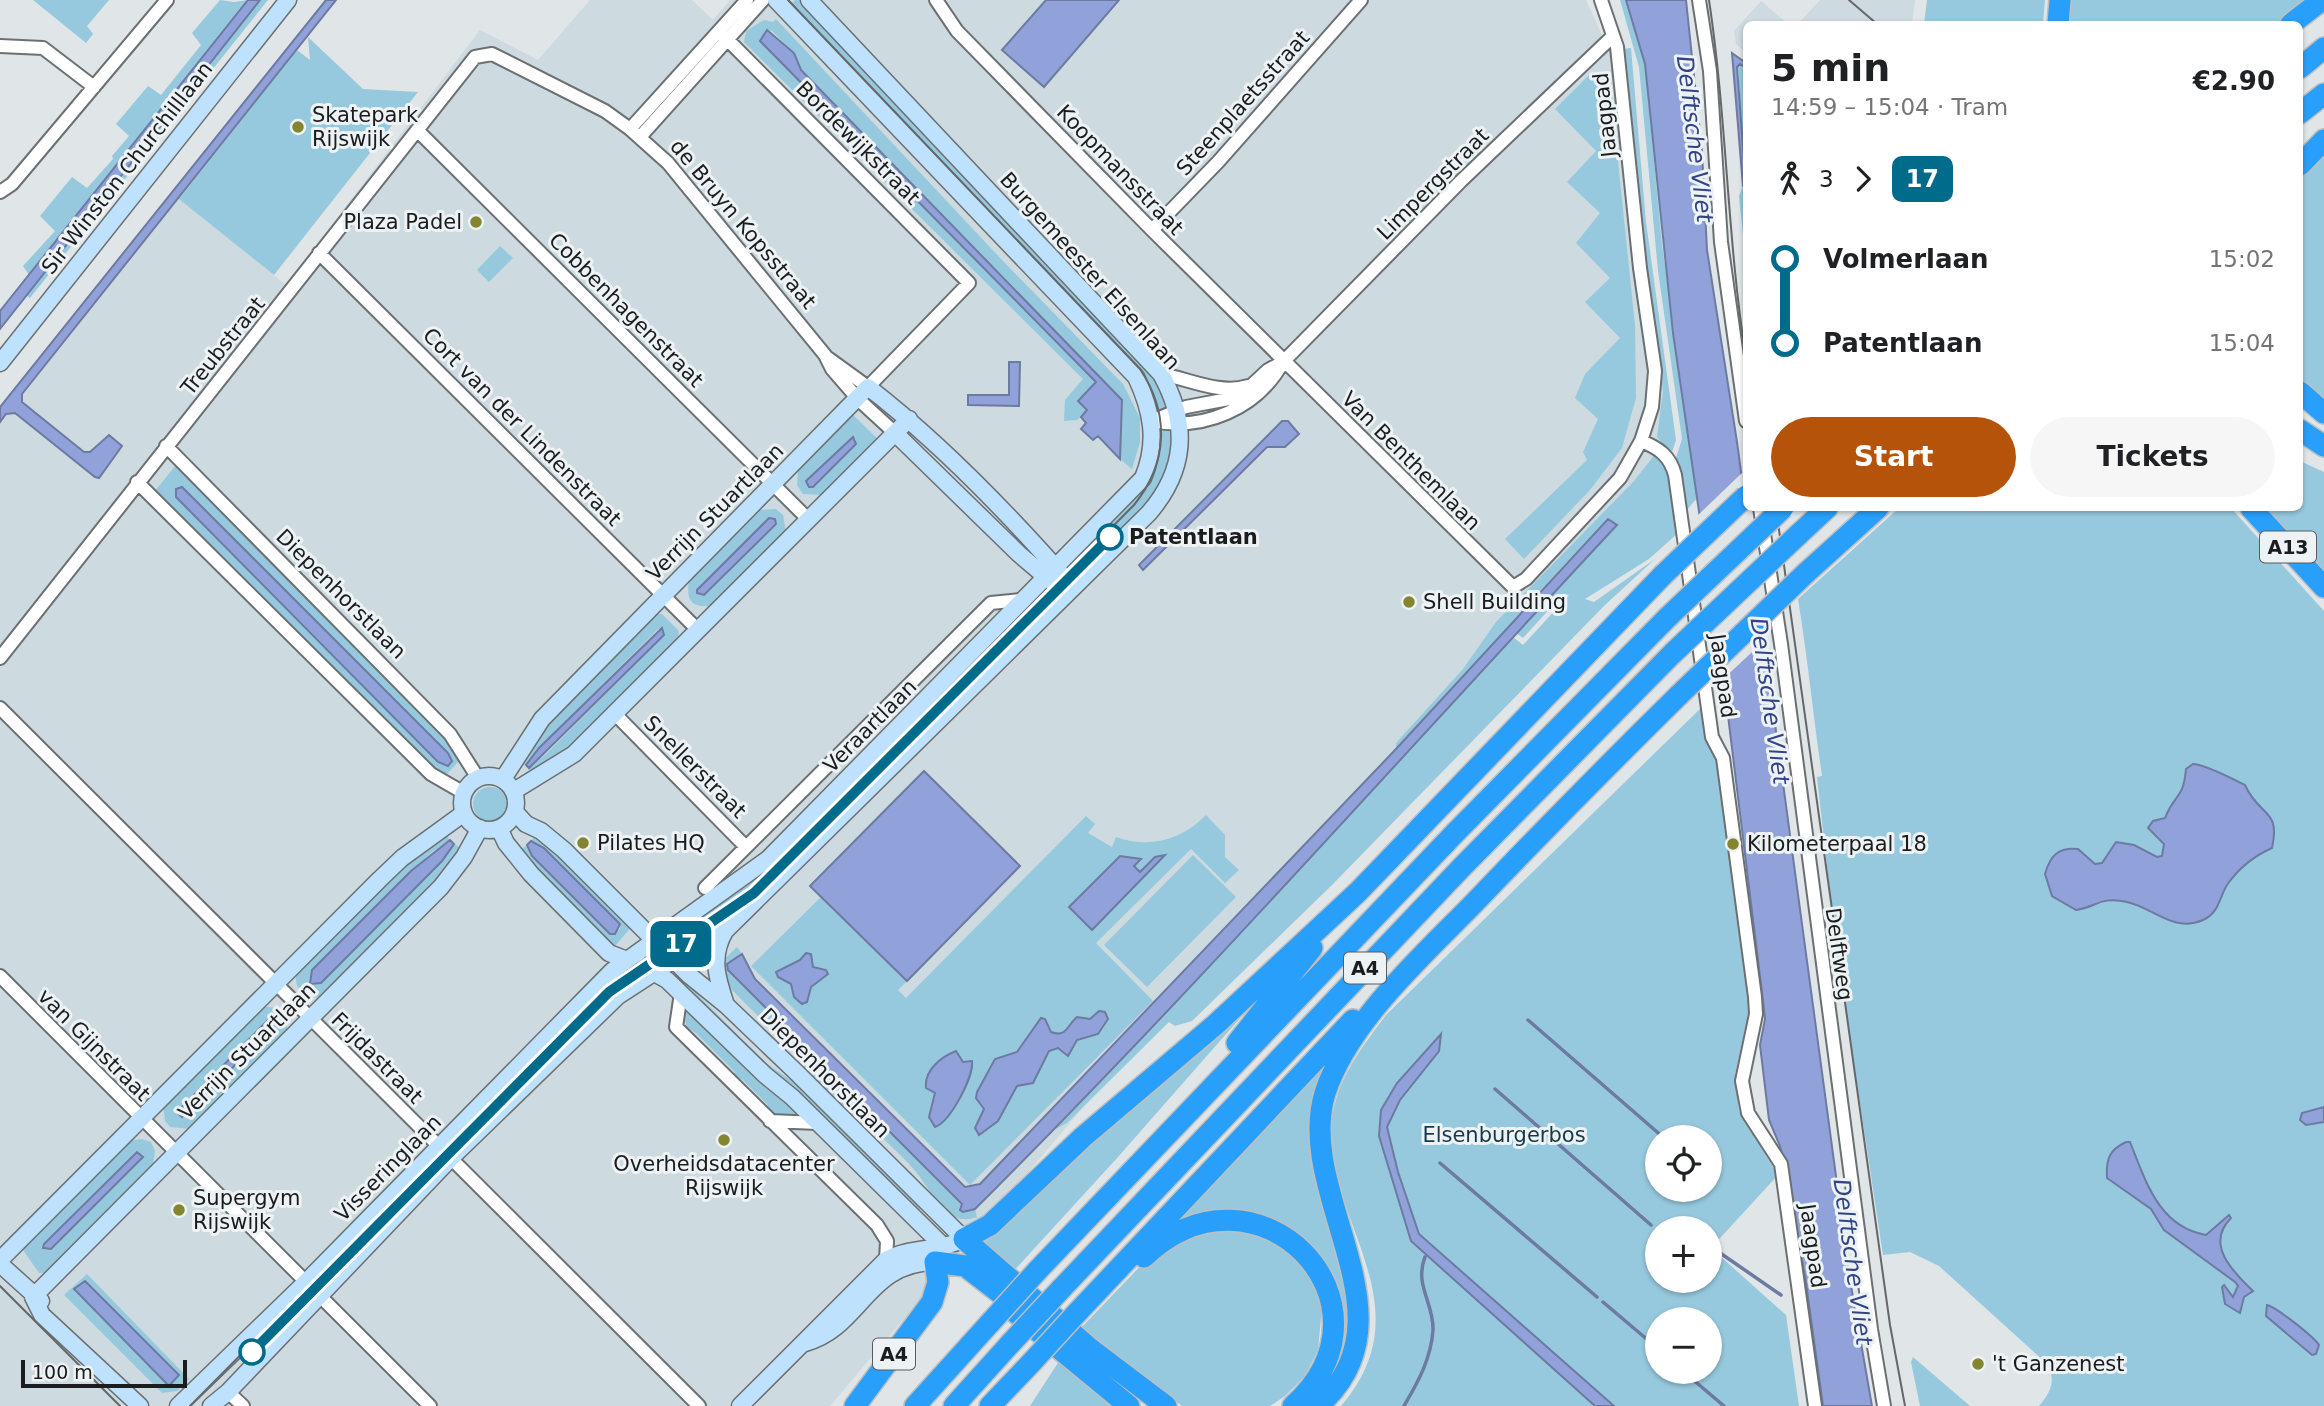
<!DOCTYPE html>
<html lang="en">
<head>
<meta charset="utf-8">
<style>
	:root { --surface:#fff; --page:#f6f6f6; --text:#202124; --muted:#757577; --accent:#b45309 }
	body { margin:0; font-family:"DejaVu Sans",sans-serif; background:var(--page); color:var(--text); height:100vh; display:flex; flex-direction:column; font-size:26px; white-space:nowrap }
	* { box-sizing:border-box; margin:0 }
	p { font-size:23px; color:var(--muted) }
	.icon { flex:none; width:38px; height:38px; fill:none; stroke:currentColor; stroke-width:2; stroke-linecap:round; stroke-linejoin:round }
	.map { position:relative; flex:1; overflow:hidden }
	.side { position:absolute; left:1743px; top:21px; width:560px; height:490px; display:flex; flex-direction:column; background:var(--surface); border-radius:10px; box-shadow:0 2px 5px #0004 }
	.side>* { flex:none }
	.badge { padding:0 14px; border-radius:10px; font-size:24px; line-height:46px }
	.tools { position:absolute; left:1645px; top:1125px; display:grid; gap:14px }
	.tools a { display:grid; place-items:center; width:77px; height:77px; border-radius:50%; background:var(--surface); box-shadow:0 2px 5px #0004; font-size:35px }
	.scale { position:absolute; left:21px; bottom:18px; width:166px; box-sizing:border-box; padding-left:7px; border:4px solid #1b1c1d; border-top:0; font-size:19px; line-height:24px; white-space:nowrap; color:#1b1c1d; -webkit-text-stroke:5px #edf2f4; paint-order:stroke }
	.map>.badge { position:absolute; translate:-50% -50%; box-shadow:0 0 0 4px #fff }
	.legs { display:flex; align-items:center; gap:10px; height:77px; padding:0 28px; font-size:23px }
	.legs p { margin-inline-start:auto }
	.summary { display:flex; align-items:center; justify-content:space-between; height:119px; padding:0 28px }
	h1 { font-size:38px; font-weight:800; line-height:52px }
	.primary-button { display:flex; gap:14px; margin-top:auto; padding:14px 28px }
	.primary-button a { flex:1; height:80px; border-radius:42px; background:var(--accent); color:#fff; font-size:28px; font-weight:800; line-height:80px; text-align:center }
	.primary-button a+a { background:var(--page); color:var(--text) }
	ul { padding:0 28px; list-style:none }
	li { display:flex; align-items:center; gap:24px; height:84px; font-size:26px }
	li i { display:grid; place-items:center; width:10px; height:100%; margin:0 9px; background:currentColor }
	li i::after { content:''; width:18px; height:18px; margin:-9px; border:5px solid; border-radius:50%; background:var(--surface) }
	li p { margin-inline-start:auto }
	li:first-child i { background:linear-gradient(#0000 50%,currentColor 0) }
	li:last-child i { background:linear-gradient(currentColor 50%,#0000 0) }
	.map>svg:first-child { display:block }
	.built { fill:#cddadf }
	.green { fill:#97c9de; fill-rule:evenodd }
	.water { fill:#90a2d9; stroke:#6d7aa1; stroke-width:2 }
	.pier { fill:#e0e5e7 }
	.lines { fill:none; stroke-linecap:round; stroke-linejoin:round }
	.stream { stroke:#6d7aa1; stroke-width:3.5 }
	.street-casing { stroke:#6c7072; stroke-width:16 }
	.secondary-casing { stroke:#6c7072; stroke-width:19 }
	.highway-casing { stroke:#bfbfc0; stroke-width:24 }
	.street { stroke:#fff; stroke-width:12 }
	.secondary { stroke:#bee2fe; stroke-width:16 }
	.highway { stroke:#289ffb; stroke-width:21 }
	.tram { stroke:#656769; stroke-width:2 }
	.highway-bridge-casing { stroke:#bfbfc0; stroke-width:24; stroke-linecap:butt }
	.highway-bridge { stroke:#289ffb; stroke-width:21 }
	.line-1-casing { stroke:#fff; stroke-width:16 }
	.line-1 { stroke:#006b8b; stroke-width:10 }
	.poi-dot { fill:#84852f; stroke:#edf2f4; stroke-width:2.5 }
	.stop-1-dot { fill:#fff; stroke:#006b8b; stroke-width:3.5 }
	.labels { text-anchor:middle; dominant-baseline:central; stroke-width:6; stroke-linejoin:round; paint-order:stroke }
	.shield { fill:#edf2f4; stroke:#5a5c5e; stroke-width:2 }
	.shield-label { font-size:19px; font-weight:bold; fill:#1b1c1d }
	.street-label { font-size:21px; fill:#1b1c1d; stroke:#edf2f4 }
	.poi-label { font-size:21px; fill:#1b1c1d; stroke:#edf2f4; text-anchor:start }
	.stop-label { font-size:21px; font-weight:bold; fill:#1b1c1d; stroke:#edf2f4; text-anchor:start }
	.park-label { font-size:21px; fill:#173a46; stroke:#edf2f4 }
	.water-label { font-size:23px; font-style:italic; fill:#324386; stroke:#edf2f4 }
</style>
</head>
<body>
<div class="map">
<svg width="2324" height="1406" viewBox="0 0 2324 1406">
	<rect width="100%" height="100%" fill="#e0e5e7"/>
	<path class="built" d="M590,0H692L713,20L730,0H1586L1619,72L1672,445L1231,933L830,1406H0V416L177,195L286,285L480,30L538,60Z
		M1820,0H1915L1912,24H1798Z
		M1761,1L1788,24H1746V53L1736,44L1734,31Z"/>
	<path class="green" d="M33,0H109L87,26L93,34L86,43Z
		M220,0L234,2L248,0L29,275L23,266L55,231L40,216L72,177L87,188L113,159L112,156L129,136L116,124L148,86L161,95L201,45L192,33Z
		M260,0H268L30,298L26,295L47,268Z
		M795,0H801L828,27L1163,387L1167,409H1156L790,5Z
		M1620,0H1626L1645,64L1662,244L1698,497L1685,512L1675,461L1682,439L1658,271L1639,67Z
		M1927,0H2045L2043,24H1924Z
		M2068,0H2307L2276,24H2067Z
		M776,19L1002,260L1123,384L1140,418V442L1132,469L1120,459L1122,400L1119,396L801,70L794,53L771,30L760,41L1096,382L1088,410L1077,420L1064,421L1065,400L1083,379L744,42L746,31L764,20L773,22Z
		M308,37L363,89L418,92L274,275L179,199L297,50L310,60Z
		M1631,48L1646,222L1676,440L1671,455L1657,437L1663,391L1636,191L1621,49Z
		M1738,64L1746,68V182H1745Z
		M1598,73L1608,78L1611,94L1635,325L1636,398L1622,448L1590,490L1524,559L1505,539L1587,460L1583,452L1598,419L1575,398L1585,374L1620,338L1585,302L1610,278L1576,243L1600,213L1567,182L1596,151L1555,109L1589,75Z
		M2324,154V401L2300,378V177Z
		M1743,186L1746,187V264L1739,196Z
		M500,246L513,258L489,282L477,270Z
		M853,415L878,439L823,495L803,494L797,485L798,470ZM853,437L856,440L809,487L806,481Z
		M1164,430L1172,431C1185,481 1120,529 1089,561L1081,552L1126,505L1159,434Z
		M1656,453L1666,464L1677,534L1649,559L1585,599L1594,602L1655,559L1605,605L1332,885L1192,1021L1175,1026L1169,1022L1067,1123L1054,1130L1513,637L1523,645L1569,595L1563,594L1523,638L1516,633L1617,526L1609,519L1396,749V743L1463,669L1496,622L1634,481Z
		M2300,461L2324,472V575L2264,508H2300Z
		M176,465L444,733L462,758L443,778L154,492Z
		M1899,508H2231L2324,611V1406H2039C2051,1392 2057,1380 2046,1363L1939,1266L1910,1252L1883,1255L1835,938L1817,777L1822,776C1813,715 1808,660 1798,599Z
		M776,509L783,515L786,532L712,606C690,608 686,600 689,579L758,510ZM769,518L775,519L697,593L698,589Z
		M1029,607L1036,614L748,901L693,942L684,928L755,876Z
		M655,614H662L679,631L678,639L590,734L534,775L519,759L535,734ZM658,629H662L664,635L546,754L529,768L526,765L539,748Z
		M1702,707L1719,767L1750,1005L1735,1075L1739,1111L1778,1175L1711,1248L1786,1315L1799,1406H1341C1431,1302 1315,1211 1333,1113C1340,1074 1363,1046 1386,1015ZM1657,1138H1710V1190H1657ZM1657,1228H1710V1281H1657ZM1657,1320H1710V1372H1657Z
		M473 804a17 17 0 1 1 34 0a17 17 0 1 1-34 0Z
		M1206,815L1225,835V857L1239,870L1225,883L1191,849L1096,943L1153,1001L970,1185L751,966L821,897L907,981L898,990L906,998L1086,816L1095,824L1088,833L1112,847L1116,837C1149,849 1182,840 1206,815Z
		M444,831L450,840L432,852L312,970L321,983L442,861L454,844L463,849L444,876L321,997L309,998L297,986L295,974L398,866Z
		M537,833L633,925L615,946L612,948L518,852L527,845L532,856L610,934L620,929V924L544,848L531,841Z
		M1193,855L1236,897L1147,987L1104,945Z
		M737,947L742,954L727,964L962,1205L961,1210L964,1212L975,1209L977,1217C945,1229 932,1191 916,1172C901,1154 882,1138 865,1122L867,1118L855,1114L850,1118L814,1081L793,1051L730,988L721,962Z
		M1285,967L1118,1157L1012,1273L979,1247Z
		M685,982L766,1063L801,1087L922,1207L917,1213L680,984Z
		M684,1005L803,1116L772,1114L767,1104L742,1079L739,1081L733,1075L735,1072L696,1033L686,1027Z
		M262,1006C288,1010 283,1006 288,1032L190,1129L170,1127L165,1121L163,1106Z
		M1323,1063L1328,1064L1321,1080L1348,1265L1350,1349L1314,1406H1306L1340,1310C1328,1295 1275,1223 1263,1218C1234,1203 1196,1214 1169,1229Z
		M142,1139L151,1142L155,1151L153,1164L46,1273H39L21,1247L127,1141ZM137,1152L143,1158L51,1249L44,1244Z
		M1215,1224L1283,1242L1314,1280L1322,1308L1318,1350L1305,1376L1285,1396L1270,1406H1182L1081,1328L1150,1256Z
		M87,1274L189,1379L177,1391L162,1393L64,1295Z
		M1063,1355L1126,1406H1030Z
		M1913,1357L1970,1406H1920L1911,1362Z"/>
	<path class="water" d="M248,0H260L0,329V311Z
		M326,0H336L22,394V402L84,452H90L109,435L122,446L99,478L95,477L15,413L6,414L0,422V407Z
		M1046,0H1119L1044,87L1002,50Z
		M1626,0H1686L1702,152L1707,250L1737,442L1850,1280L1872,1406H1823L1805,1276L1780,1146L1769,1120L1760,1045L1765,1019L1763,1001L1724,683L1673,333L1645,64Z
		M767,30L794,53L801,70L1122,400L1120,459L1098,436L1093,440L1081,429L1086,423L1081,417L1087,410L1078,401L1096,382L760,41Z
		M1732,53L1746,63V68L1740,64L1737,67L1746,187L1743,186Z
		M1009,362H1020L1019,406L968,405V395H1009Z
		M1282,421H1288L1299,434L1285,447H1267L1143,570L1139,565Z
		M853,437L856,444L813,487H809L806,481Z
		M182,487L448,753L452,761L448,766L438,762L176,497V489Z
		M769,518L775,519L776,524L704,595L697,593V590Z
		M1608,519L1617,525C1404,753 1197,988 975,1209L963,1212L960,1210L962,1204L728,970L727,964L742,954L755,979L965,1187L980,1184L1396,749Z
		M662,628L664,635L529,768L526,765L539,748Z
		M2193,764C2204,764 2233,779 2245,785C2259,817 2281,808 2272,848C2254,856 2238,869 2227,885C2219,898 2219,913 2203,920C2173,933 2154,908 2127,902C2100,896 2097,907 2076,910L2052,896L2045,874C2050,856 2058,847 2078,849L2095,864L2102,863L2116,842L2134,845L2157,857L2162,856L2164,844L2148,828L2153,821L2165,818C2175,792 2183,801 2186,769Z
		M924,771L1020,866L907,981L810,886Z
		M450,840L454,844L442,861L321,983L310,984L312,970L411,871Z
		M531,841L544,848L620,924L615,934H610L532,856L527,845Z
		M1165,855L1092,930L1069,907L1120,856L1141,859L1134,866L1140,872L1155,857Z
		M806,953L811,954L813,967L826,970L828,974L811,987L807,1002L802,1004L794,997L791,984L778,977L776,972L800,960Z
		M1099,1011L1105,1012L1108,1019L1098,1034L1077,1040L1068,1056L1058,1048L1049,1051L1033,1083L1017,1086L998,1121L979,1135L975,1128L984,1109L976,1098L977,1092L995,1059L1017,1052L1041,1018L1045,1019L1051,1032C1067,1038 1067,1025 1077,1017L1090,1019Z
		M271,1017L277,1018V1024L182,1117L177,1112Z
		M1441,1034L1439,1051L1400,1100L1387,1127L1398,1172L1419,1234L1614,1406H1595L1411,1241L1379,1136L1381,1110L1397,1083Z
		M956,1051L963,1062L972,1061C974,1077 950,1122 935,1127L929,1117L935,1093L926,1088C924,1070 941,1057 956,1051Z
		M2324,1107V1122L2306,1125L2300,1120L2302,1113Z
		M2126,1142H2130C2146,1182 2159,1227 2206,1235L2229,1215L2231,1218C2205,1244 2232,1271 2253,1291L2244,1297L2240,1313L2225,1304L2222,1287L2224,1285L2233,1297L2238,1286L2235,1282L2164,1230L2151,1209L2107,1178C2106,1159 2109,1150 2126,1142Z
		M137,1152L143,1157L51,1249L43,1248L44,1244Z
		M85,1281L179,1375L169,1386L74,1289Z
		M2267,1305C2276,1307 2313,1336 2319,1345L2316,1354L2312,1355L2266,1316Z"/>
	<path class="pier" d="M1744,471L1765,640L1720,682L1697,516Z"/>
	<g class="lines">
		<path class="stream" d="M1528,1020L1664,1138
			M1495,1089L1651,1225
			M1440,1163L1597,1297
			M1682,1226L1685,1228
			M1710,1246L1781,1295
			M1603,1302L1656,1347
			M1684,1372L1724,1406
			M1404,1406C1418,1382 1431,1359 1433,1330C1434,1303 1414,1285 1425,1257"/>
		<defs>
			<path id="street" d="M936,0L957,31L1152,230L1513,587L1526,579L1620,478L1641,441L1652,407L1655,371L1640,268L1617,47L1601,0
				M1699,0L1710,71L1721,242L1746,421
				M719,31L969,283L868,387L828,358
				M0,46L43,48L94,87
				M630,129L747,0
				M417,130L807,518
				M640,137L763,0
				M0,192L12,184L167,0
				M1152,230L1218,162L1361,0
				M319,253L697,629
				M1161,374C1189,379 1220,395 1248,386
				M1152,421L1186,407L1239,397L1268,370L1283,362L1461,181L1612,37
				M1152,421C1204,431 1257,409 1283,362
				M1641,441C1659,448 1670,456 1675,475L1712,737L1723,758L1755,997L1756,1014L1742,1081L1748,1113L1781,1164L1815,1406
				M166,446L450,734L478,778
				M137,482L431,774L464,793
				M1760,508L1781,644L1871,1329L1884,1406
				M0,658L475,57L492,54L605,111L630,129L668,163L825,355L832,369L858,399L895,433
				M0,708L699,1406
				M615,714L746,847
				M705,888L991,603L1020,600
				M0,976L430,1406
				M681,993L676,1027L877,1225L887,1241L886,1260
				M770,1121L818,1123
				M228,1392L243,1406"/>
			<path id="secondary" d="M0,363L288,0
				M895,433L1019,554L1066,594
				M462 803a27 27 0 1 1 54 0a27 27 0 1 1-54 0Z
				M503,779L542,719L868,387C943,445 1011,516 1073,587
				M514,791L574,754L909,419
				M515,812L526,824L541,831L564,850L689,975L726,1005L797,1073L964,1239C939,1252 911,1246 886,1260L740,1406
				M499,828L506,843L531,874L609,953L640,965L667,980L765,1075L792,1097L944,1247
				M726,1005C717,978 710,957 725,931L1149,513C1186,470 1189,424 1161,374L809,0
				M0,1260L380,879L402,858L464,813
				M0,1264L41,1301
				M33,1297L441,887L464,857L480,828
				M33,1297L42,1315L140,1406
				M805,1343C861,1328 867,1262 935,1262L932,1253
				M178,1406L306,1282L612,971L768,859L1143,478C1158,442 1152,411 1136,377L776,0
				M211,1406L228,1392L451,1158L618,996L727,925"/>
			<path id="highway" d="M2058,24L2060,0
				M2291,24L2322,0
				M2300,68L2324,48
				M2300,113L2324,94
				M2300,165L2324,140
				M2300,392L2324,413
				M2300,430L2324,446
				M2251,508L2324,587
				M1799,534L1827,508
				M1806,573L1878,508
				M1237,1043L1312,948
				M1144,1257C1256,1149 1407,1303 1293,1406
				M1037,1271L1455,833L1668,617
				M1062,1288L1462,867L1673,653
				M1015,1312L1129,1406
				M1074,1316L1353,1020
				M855,1406L932,1302L938,1282L935,1262L965,1266L1022,1310
				M915,1406L990,1323
				M954,1406L1010,1344
				M990,1406L1032,1362
				M1166,1406L1088,1347L964,1239L990,1225L1083,1137L1215,1025L1358,892L1663,575
				M1318,1406C1419,1318 1294,1195 1325,1093C1349,1020 1425,954 1478,899C1544,830 1611,762 1679,695"/>
		</defs>
		<use href="#street" class="street-casing"/>
		<use href="#secondary" class="secondary-casing"/>
		<use href="#highway" class="highway-casing"/>
		<use href="#street" class="street"/>
		<use href="#secondary" class="secondary"/>
		<use href="#highway" class="highway"/>
		<path class="tram" d="M1709,0C1727,119 1727,239 1746,358
			M1849,0L1877,24
			M1776,508L1890,1325L1905,1406
			M0,1286L120,1406
			M190,1406L603,989L637,964L723,910L771,870L1134,505C1168,463 1170,414 1140,369L788,0"/>
		<defs>
			<path id="highway-bridge" d="M1663,575L1746,496
				M1668,617L1783,508
				M1673,653L1799,534
				M1679,695L1806,573
				M990,1323L1037,1271
				M1010,1344L1062,1288
				M1032,1362L1074,1316"/>
		</defs>
		<use href="#highway-bridge" class="highway-bridge-casing"/>
		<use href="#highway-bridge" class="highway-bridge"/>
	</g>
	<g class="lines">
		<defs>
			<path id="line-1" d="M252,1352L609,992L754,893L1110,537"/>
		</defs>
		<use href="#line-1" class="line-1-casing"/>
		<use href="#line-1" class="line-1"/>
	</g>
	<g class="poi-dot">
		<circle cx="298" cy="127" r="7"/>
		<circle cx="476" cy="222" r="7"/>
		<circle cx="1409" cy="602" r="7"/>
		<circle cx="583" cy="843" r="7"/>
		<circle cx="1733" cy="844" r="7"/>
		<circle cx="724" cy="1140" r="7"/>
		<circle cx="179" cy="1210" r="7"/>
		<circle cx="1978" cy="1364" r="7"/>
	</g>
	<g class="stop-1-dot">
		<circle cx="1110" cy="537" r="12"/>
		<circle cx="252" cy="1352" r="12"/>
	</g>
	<g class="labels">
		<g class="shield">
			<rect x="2260" y="531.5" width="56" height="31" rx="5"/>
			<rect x="1344" y="952.5" width="42" height="31" rx="5"/>
			<rect x="873" y="1338.5" width="42" height="31" rx="5"/>
		</g>
		<g class="shield-label">
			<text x="2288" y="547">A13</text>
			<text x="1365" y="968">A4</text>
			<text x="894" y="1354">A4</text>
		</g>
		<g class="street-label">
			<text transform="translate(1243 103) rotate(-48)">Steenplaetsstraat</text>
			<text transform="translate(1605 115) rotate(-96)">Jaagpad</text>
			<text transform="translate(858 143) rotate(45)">Bordewijkstraat</text>
			<text transform="translate(127 168) rotate(-52)">Sir Winston Churchilllaan</text>
			<text transform="translate(1120 170) rotate(46)">Koopmansstraat</text>
			<text transform="translate(1433 184) rotate(-45)">Limpergstraat</text>
			<text transform="translate(743 224) rotate(50)">de Bruyn Kopsstraat</text>
			<text transform="translate(1090 271) rotate(48)">Burgemeester Elsenlaan</text>
			<text transform="translate(626 310) rotate(45)">Cobbenhagenstraat</text>
			<text transform="translate(223 346) rotate(-51)">Treubstraat</text>
			<text transform="translate(522 427) rotate(45)">Cort van der Lindenstraat</text>
			<text transform="translate(1411 461) rotate(45)">Van Benthemlaan</text>
			<text transform="translate(715 512) rotate(-45)">Verrijn Stuartlaan</text>
			<text transform="translate(341 594) rotate(45)">Diepenhorstlaan</text>
			<text transform="translate(1723 676) rotate(82)">Jaagpad</text>
			<text transform="translate(870 726) rotate(-45)">Veraartlaan</text>
			<text transform="translate(695 767) rotate(45)">Snellerstraat</text>
			<text transform="translate(1839 954) rotate(82)">Delftweg</text>
			<text transform="translate(94 1045) rotate(45)">van Gijnstraat</text>
			<text transform="translate(247 1051) rotate(-45)">Verrijn Stuartlaan</text>
			<text transform="translate(377 1058) rotate(45)">Frijdastraat</text>
			<text transform="translate(825 1073) rotate(45)">Diepenhorstlaan</text>
			<text transform="translate(388 1168) rotate(-45)">Visseringlaan</text>
			<text transform="translate(1813 1246) rotate(82)">Jaagpad</text>
		</g>
		<g class="poi-label">
			<text x="312" y="115">Skatepark<tspan x="312" dy="24">Rijswijk</tspan></text>
			<text x="462" y="222" text-anchor="end">Plaza Padel</text>
			<text x="1423" y="602">Shell Building</text>
			<text x="597" y="843">Pilates HQ</text>
			<text x="1747" y="844">Kilometerpaal 18</text>
			<text x="724" y="1164" text-anchor="middle">Overheidsdatacenter<tspan x="724" dy="24">Rijswijk</tspan></text>
			<text x="193" y="1198">Supergym<tspan x="193" dy="24">Rijswijk</tspan></text>
			<text x="1992" y="1364">'t Ganzenest</text>
		</g>
		<g class="stop-label">
			<text x="1129" y="537">Patentlaan</text>
		</g>
		<g class="park-label">
			<text x="1504" y="1135">Elsenburgerbos</text>
		</g>
		<g class="water-label">
			<text transform="translate(1695 139) rotate(83)">Delftsche Vliet</text>
			<text transform="translate(1770 701) rotate(82)">Delftsche Vliet</text>
			<text transform="translate(1853 1262) rotate(82)">Delftsche Vliet</text>
		</g>
	</g>
</svg>
<div class="tools">
<a><svg class="icon" aria-label="locate" viewBox="0 0 24 24"><circle cx="12" cy="12" r="6"/><path d="M12 2v4M12 18v4M2 12h4M18 12h4"/></svg></a>
<a>+</a>
<a>−</a>
</div>
<div class="scale">100 m</div>
<b class="badge" style="left:681px;top:944px;background:#006b8b;color:#fff">17</b>
<section class="side">
<div class="summary"><div><h1>5 min</h1><p>14:59 – 15:04 · Tram</p></div><b>€2.90</b></div>
<div class="legs"><svg class="icon" aria-label="walk" viewBox="0 0 24 24"><circle cx="13" cy="4" r="2"/><path d="M13 8l-2 6 4 7M11 14l-3 7M7 12l3-4h3l4 4"/></svg>3<svg class="icon" aria-label="forward" viewBox="0 0 24 24"><path d="M9 5l7 7-7 7"/></svg><b class="badge" style="background:#006b8b;color:#fff">17</b></div>
<ul>
<li><i style="color:#006b8b"></i><b>Volmerlaan</b><p>15:02</p></li>
<li><i style="color:#006b8b"></i><b>Patentlaan</b><p>15:04</p></li>
</ul>
<div class="primary-button"><a>Start</a><a>Tickets</a></div>
</section>
</div>
</body>
</html>
